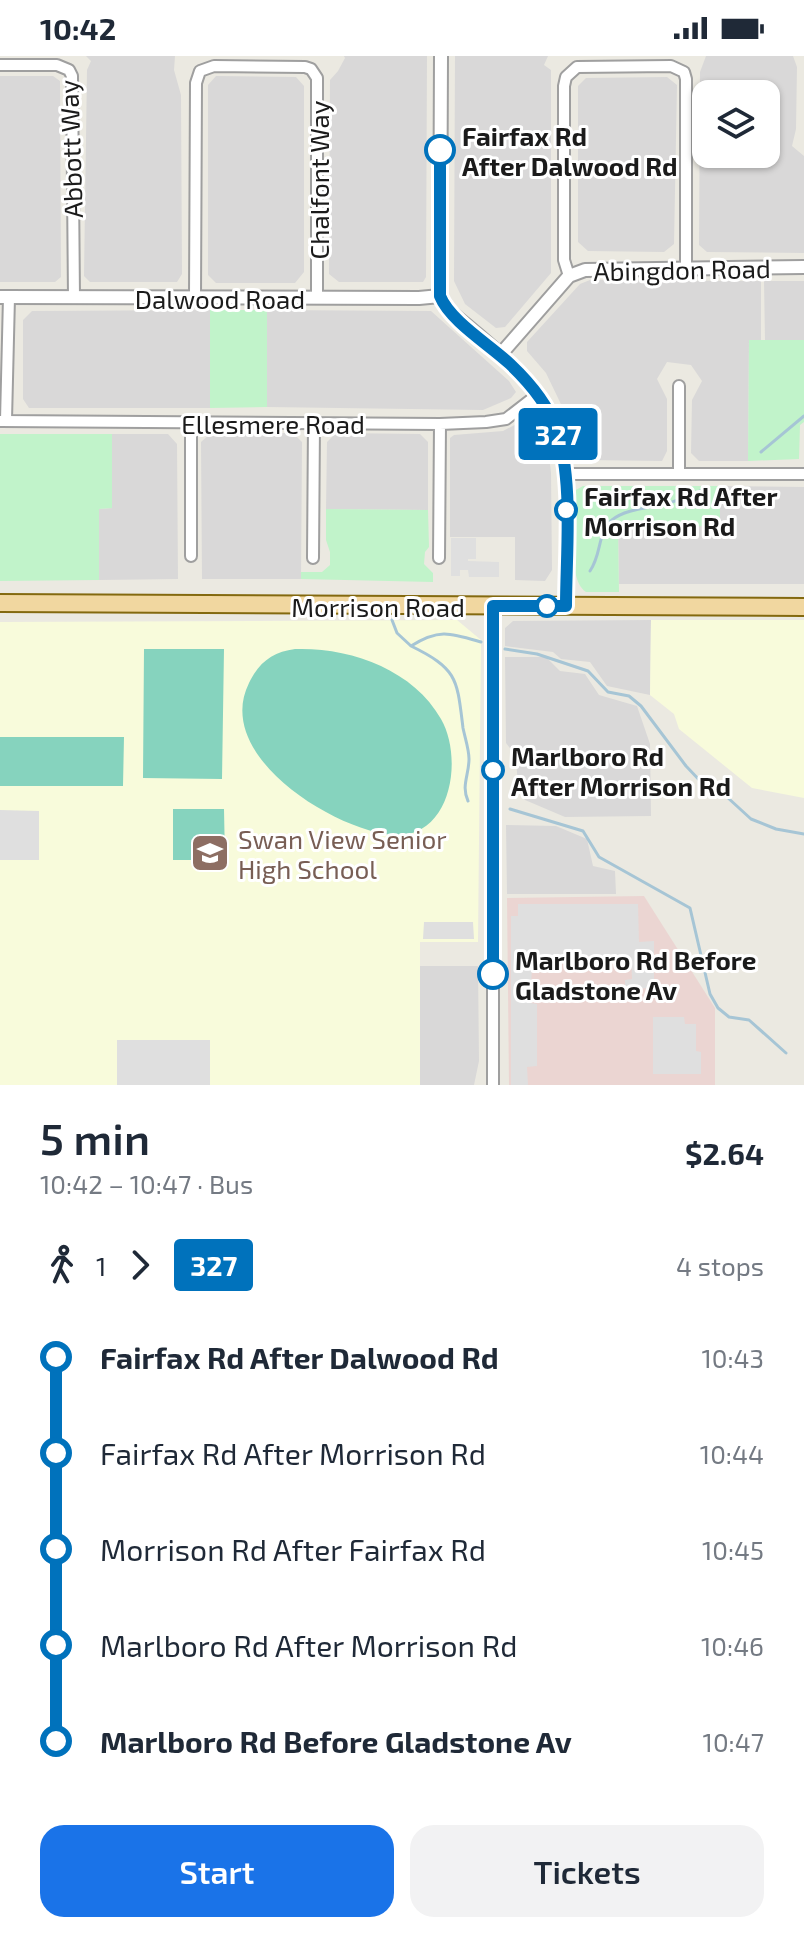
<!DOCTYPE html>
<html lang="en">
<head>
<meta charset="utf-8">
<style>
	:root { --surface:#fff; --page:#f2f2f3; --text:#1f2937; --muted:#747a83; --accent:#1a73e8 }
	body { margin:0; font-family:"Exo 2",sans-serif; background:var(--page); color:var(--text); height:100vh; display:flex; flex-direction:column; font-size:30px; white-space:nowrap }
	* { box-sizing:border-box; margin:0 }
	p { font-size:26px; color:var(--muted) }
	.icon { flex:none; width:44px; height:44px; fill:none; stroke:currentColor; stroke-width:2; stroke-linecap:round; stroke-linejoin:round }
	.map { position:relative; height:1029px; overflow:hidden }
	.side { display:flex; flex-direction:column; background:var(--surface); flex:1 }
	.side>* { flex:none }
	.badge { padding:0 16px; border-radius:6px; font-size:28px; line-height:52px }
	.tools { position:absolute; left:692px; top:24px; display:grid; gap:16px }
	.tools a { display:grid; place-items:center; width:88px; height:88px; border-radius:16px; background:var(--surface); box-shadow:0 2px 6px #0004; font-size:40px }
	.map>.badge { position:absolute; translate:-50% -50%; box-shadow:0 0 0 4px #fff }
	.legs { display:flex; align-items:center; gap:12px; height:88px; padding:0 40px; font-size:26px }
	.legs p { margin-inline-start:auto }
	.summary { display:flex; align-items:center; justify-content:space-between; height:136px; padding:0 40px }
	h1 { font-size:44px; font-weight:600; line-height:60px }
	.action { display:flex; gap:16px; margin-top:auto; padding:16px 40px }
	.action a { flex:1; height:92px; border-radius:24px; background:var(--accent); color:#fff; font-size:32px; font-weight:600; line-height:92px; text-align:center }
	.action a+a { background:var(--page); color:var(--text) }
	ul { padding:0 40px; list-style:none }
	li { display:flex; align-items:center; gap:28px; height:96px; font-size:30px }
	li i { display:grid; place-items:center; width:12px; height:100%; margin:0 10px; background:currentColor }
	li i::after { content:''; width:20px; height:20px; margin:-10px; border:6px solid; border-radius:50%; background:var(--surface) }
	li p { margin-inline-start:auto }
	li:first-child i { background:linear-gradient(#0000 50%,currentColor 0) }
	li:last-child i { background:linear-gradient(currentColor 50%,#0000 0) }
	.status { display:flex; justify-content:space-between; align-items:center; height:56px; padding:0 40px; background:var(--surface); direction:ltr }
	.status svg { height:22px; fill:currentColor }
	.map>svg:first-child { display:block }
	.residential { fill:#d9d8d8; fill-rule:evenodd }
	.commercial { fill:#ebd5d2 }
	.education { fill:#f8fbdb }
	.park { fill:#c1f3ca }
	.pitch { fill:#86d3be }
	.parking { fill:#dfdfdf }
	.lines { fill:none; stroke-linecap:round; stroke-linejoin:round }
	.stream { stroke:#a6c5d5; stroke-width:3 }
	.minor-casing { stroke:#9f9f9f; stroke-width:14 }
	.tertiary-casing { stroke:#9f9f9f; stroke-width:16 }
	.primary-casing { stroke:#83690f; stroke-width:20 }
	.minor { stroke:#fff; stroke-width:10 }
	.tertiary { stroke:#fff; stroke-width:12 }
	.primary { stroke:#f1d7a0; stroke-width:16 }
	.line-1-casing { stroke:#fff; stroke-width:18 }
	.line-1 { stroke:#0072bc; stroke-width:12 }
	.stop-1-dot { fill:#fff; stroke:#0072bc; stroke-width:4 }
	.labels { text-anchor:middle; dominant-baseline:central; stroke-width:6; stroke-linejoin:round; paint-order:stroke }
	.stop-label { font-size:26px; font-weight:bold; fill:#1b1b1b; stroke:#fff; text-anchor:start }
	.street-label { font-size:26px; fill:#1b1b1b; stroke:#fff }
	.education-label { font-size:26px; fill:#785e54; stroke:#fff; text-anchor:start }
</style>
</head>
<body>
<div class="status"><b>10:42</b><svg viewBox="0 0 49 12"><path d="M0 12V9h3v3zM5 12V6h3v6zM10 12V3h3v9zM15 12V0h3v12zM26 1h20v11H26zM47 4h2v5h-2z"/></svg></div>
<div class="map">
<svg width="804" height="1029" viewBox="0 0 804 1029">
	<rect width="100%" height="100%" fill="#ebe9e1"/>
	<path class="residential" d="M86,0H175L174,14L181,39L182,218L177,226H90L84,220L87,14L91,5Z
		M344,0H427L426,221L423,226H339L329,218L330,24L338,15L345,2Z
		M455,0H548L544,9L551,14V217L505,271L496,272L465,248L454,225Z
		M706,0H793L797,11L796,73L792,90L804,100V197L707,196L699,189L700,16ZM706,38H766V98H706Z
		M0,20H53L60,25L61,221L55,226H0Z
		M216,20L296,21L304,30V216L295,227H216L208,219V29Z
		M667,21L677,29L674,188L664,196L588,195L578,186V30L586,22Z
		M590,224L761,225V284H749L748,405H699L691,397L692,344L702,325L691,309L667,306L657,323L667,343V395L662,405L587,404L580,399L570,367L546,317L527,295V286L580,228Z
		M764,225H804V284H765Z
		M210,254V352H29L23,343V264L32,255Z
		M267,254L431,255L509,325L516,336L511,342L483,354L267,351Z
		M528,362L539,364L548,390L551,417L552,514L545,525L515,524V481H450V382L454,379L503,375Z
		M211,377H293L302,386L301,523H202L201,386Z
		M336,377L420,378L428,386V454L326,453L327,386Z
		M112,378H168L177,388L178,523L99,524V453L112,452Z
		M720,430L804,431V528H619L618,470H719Z
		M651,564L650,639L607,630L590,606L561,603L553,596L505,590V572L513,565Z
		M505,601H546L560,615L585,618L599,639L637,650L650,688L651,760L565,761L525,744L518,733L516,700L506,687Z
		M506,769L556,770L587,783L593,810L615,815L616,838H507Z
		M420,910H478L479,1005L474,1029H420Z"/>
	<path class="commercial" d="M644,840L715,952V1029H509L507,842Z"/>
	<path class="education" d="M457,564L481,584L478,886H420V1029H0V566Z
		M651,564H804V742L752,732L679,673L674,658L650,639Z"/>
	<path class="park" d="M210,254H267V351L210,352Z
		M749,284H804V366L800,369L799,403L748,405Z
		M0,378H112V452L99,453V524L0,525Z
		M583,430H720V470L618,471L619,536H586C566,523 574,459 574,435Z
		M326,453L428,454L429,491L425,496L424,508L433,517V526L301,523V516H322L330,509V496L326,484Z"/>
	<path class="pitch" d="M144,593H224L222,723L143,722Z
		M295,593C349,591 413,613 441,663C464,703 451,784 392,779C332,773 213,699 249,627C259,606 273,596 295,593Z
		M0,681H124L123,730H0Z
		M173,753H224L225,804H173Z"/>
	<path class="parking" d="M451,482H476V503H468V505L499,506V521H469L468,514H460V520H451Z
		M0,754L39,755V804H0Z
		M518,848H638L639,886L654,885V932L625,933V924L632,923L631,900L630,907H590L589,900L581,899L580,907H531V900H528L527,912H532L530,947L537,948V1010L527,1011L528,1029H511V860H518Z
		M424,866H473L474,883H423Z
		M653,961H684L685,968H696V995L701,996V1018H653Z
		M117,984H210V1029H117Z"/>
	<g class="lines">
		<path class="stream" d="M761,396L804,360
			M590,515C602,498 597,477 612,464C625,453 649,452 666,448C680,444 694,437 708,432
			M392,564L397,577L411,590C439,572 451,577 481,586
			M411,590C458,613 457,623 463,672C465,682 469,693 469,703C469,719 461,730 468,745
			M505,593L537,598L588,615L608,636L629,640L641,650L686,710L704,729L727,741L751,763L776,773L804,778
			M510,753L583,775L599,801L690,852L710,938L718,952L729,961L749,964L786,997"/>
		<defs>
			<path id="minor" d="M0,9H57L69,14L72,20L74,242
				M569,220L564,204V30L566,21L577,11L671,10L684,16L686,23V211
				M195,241L196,27L200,15L214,10L305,11L311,13L317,22V242
				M6,364L9,241
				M0,365L440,368L486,366L506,363L537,339
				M565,418H804
				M679,418V330
				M191,500V367
				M313,502L314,367
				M439,502L440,368
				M493,550V1029"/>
			<path id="tertiary" d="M441,0L440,240L447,253C483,284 526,315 549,357C576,406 566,495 566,550
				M0,241L419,242L440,240
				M500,299L569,220L585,214L804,211"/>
			<path id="primary" d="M0,547L804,551"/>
		</defs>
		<use href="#minor" class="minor-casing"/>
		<use href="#tertiary" class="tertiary-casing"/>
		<use href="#primary" class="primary-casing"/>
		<use href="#minor" class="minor"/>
		<use href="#tertiary" class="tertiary"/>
		<use href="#primary" class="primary"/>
	</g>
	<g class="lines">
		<defs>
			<path id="line-1" d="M440,94V240C450,265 490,289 510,308C529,326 548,348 556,373C574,422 566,498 566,550H493V918"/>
		</defs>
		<use href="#line-1" class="line-1-casing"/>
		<use href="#line-1" class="line-1"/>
	</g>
	<defs>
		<symbol id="school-square" viewBox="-11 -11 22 22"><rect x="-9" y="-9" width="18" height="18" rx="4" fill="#8d6e63" stroke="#fff"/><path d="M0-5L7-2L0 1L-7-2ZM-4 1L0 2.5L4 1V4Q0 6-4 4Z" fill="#fff"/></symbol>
	</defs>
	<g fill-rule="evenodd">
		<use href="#school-square" x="188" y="775" width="44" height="44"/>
	</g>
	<g class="stop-1-dot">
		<circle cx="440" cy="94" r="14"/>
		<circle cx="566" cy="454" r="10"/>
		<circle cx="547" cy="550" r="10"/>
		<circle cx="493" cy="714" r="10"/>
		<circle cx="493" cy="918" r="14"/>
	</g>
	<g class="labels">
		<g class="stop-label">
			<text x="462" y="79">Fairfax Rd<tspan x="462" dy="30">After Dalwood Rd</tspan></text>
			<text x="584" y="439">Fairfax Rd After<tspan x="584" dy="30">Morrison Rd</tspan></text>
			<text x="511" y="699">Marlboro Rd<tspan x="511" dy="30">After Morrison Rd</tspan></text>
			<text x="515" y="903">Marlboro Rd Before<tspan x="515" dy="30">Gladstone Av</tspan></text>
		</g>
		<g class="street-label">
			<text transform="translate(70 93) rotate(-92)">Abbott Way</text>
			<text transform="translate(318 124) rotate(-90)">Chalfont Way</text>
			<text transform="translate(682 213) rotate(-1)">Abingdon Road</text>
			<text x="220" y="242">Dalwood Road</text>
			<text x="273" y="367">Ellesmere Road</text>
			<text x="378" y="550">Morrison Road</text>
		</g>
		<g class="education-label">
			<text x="238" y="782">Swan View Senior<tspan x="238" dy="30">High School</tspan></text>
		</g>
	</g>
</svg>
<div class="tools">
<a><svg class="icon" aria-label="layers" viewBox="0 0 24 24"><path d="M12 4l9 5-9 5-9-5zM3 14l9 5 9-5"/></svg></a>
</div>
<b class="badge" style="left:558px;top:378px;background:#0072bc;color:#fff">327</b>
</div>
<section class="side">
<div class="summary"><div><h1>5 min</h1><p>10:42 – 10:47 · Bus</p></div><b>$2.64</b></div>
<div class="legs"><svg class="icon" aria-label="walk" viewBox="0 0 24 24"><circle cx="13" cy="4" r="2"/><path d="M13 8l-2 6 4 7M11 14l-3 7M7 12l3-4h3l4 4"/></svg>1<svg class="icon" aria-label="forward" viewBox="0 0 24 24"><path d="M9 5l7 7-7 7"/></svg><b class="badge" style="background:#0072bc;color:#fff">327</b><p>4 stops</p></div>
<ul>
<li><i style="color:#0072bc"></i><b>Fairfax Rd After Dalwood Rd</b><p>10:43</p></li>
<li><i style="color:#0072bc"></i><span>Fairfax Rd After Morrison Rd</span><p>10:44</p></li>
<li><i style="color:#0072bc"></i><span>Morrison Rd After Fairfax Rd</span><p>10:45</p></li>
<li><i style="color:#0072bc"></i><span>Marlboro Rd After Morrison Rd</span><p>10:46</p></li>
<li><i style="color:#0072bc"></i><b>Marlboro Rd Before Gladstone Av</b><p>10:47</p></li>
</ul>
<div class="action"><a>Start</a><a>Tickets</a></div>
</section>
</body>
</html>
